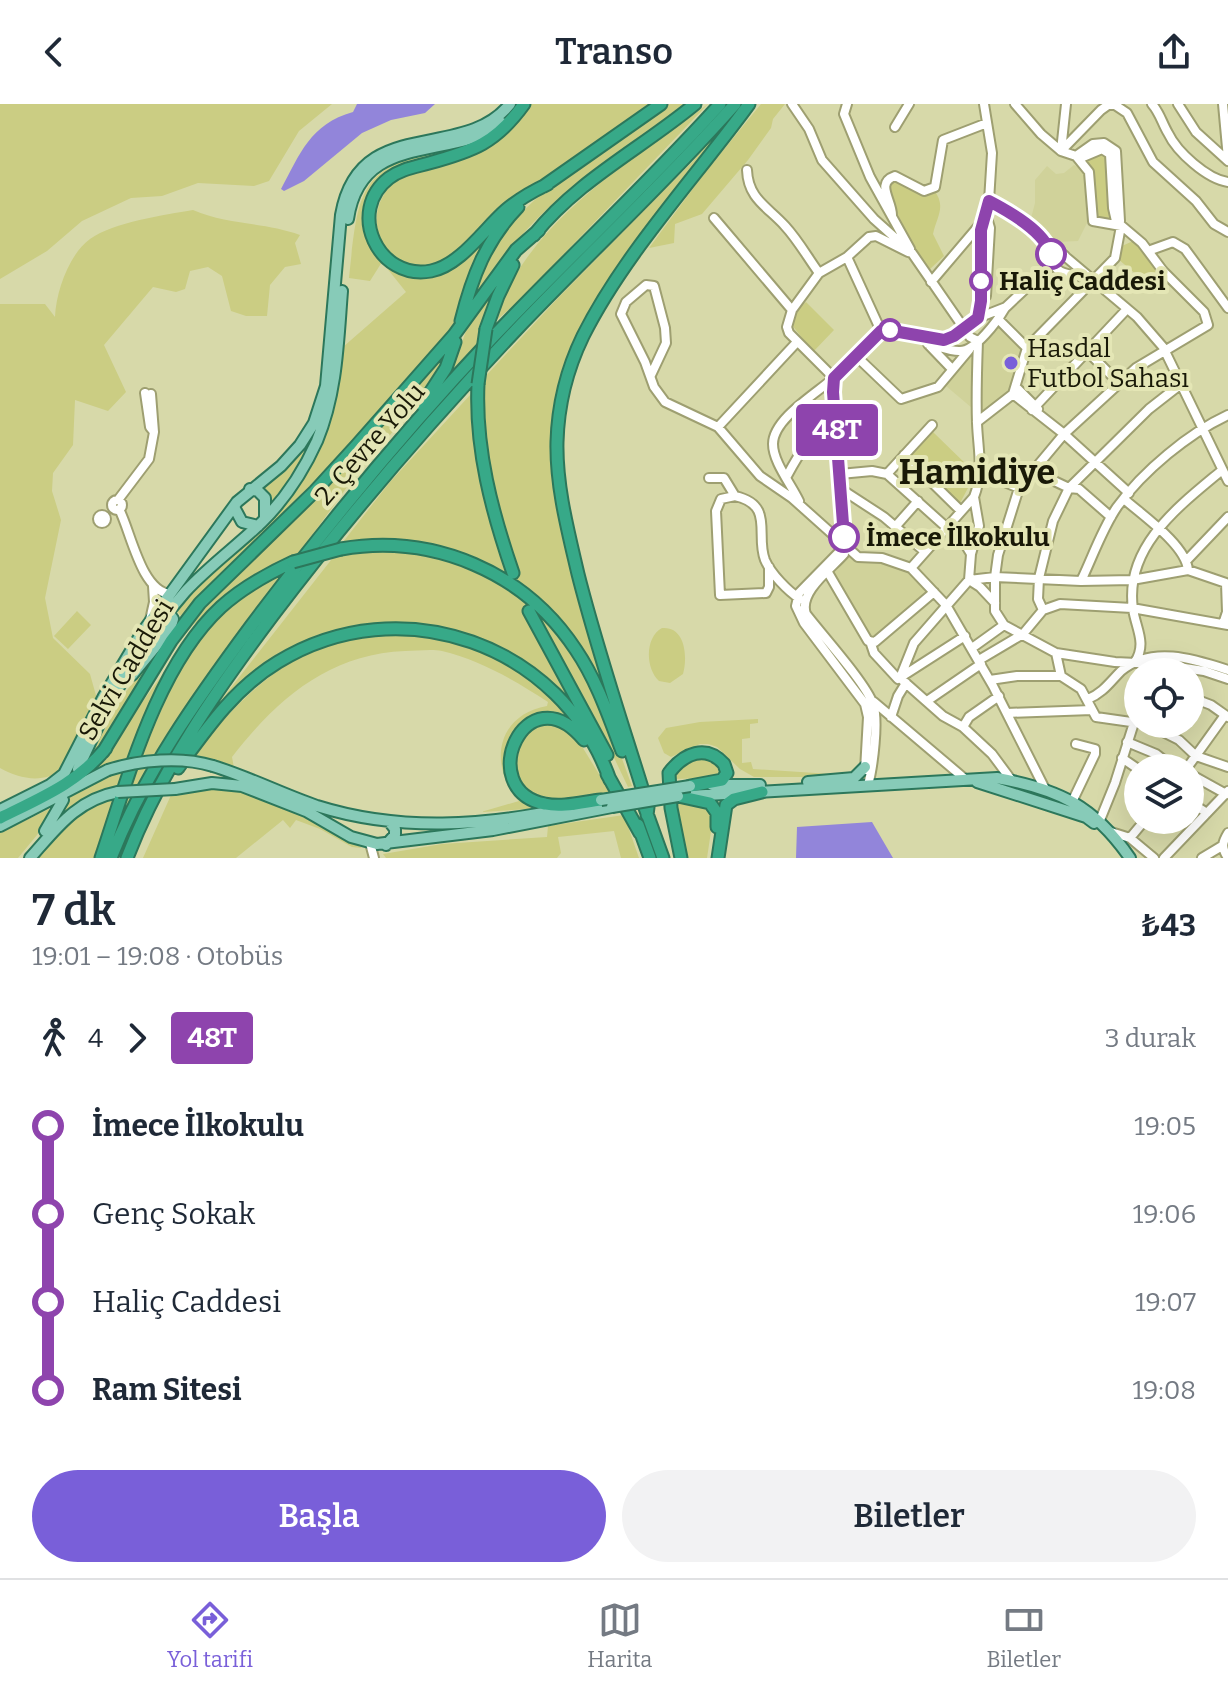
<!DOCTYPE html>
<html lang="tr">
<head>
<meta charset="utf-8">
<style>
	:root { --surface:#fff; --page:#f2f2f3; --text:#1f2937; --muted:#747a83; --line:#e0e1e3; --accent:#795fd9 }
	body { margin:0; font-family:Bitter,serif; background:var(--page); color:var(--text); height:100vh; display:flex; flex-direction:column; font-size:30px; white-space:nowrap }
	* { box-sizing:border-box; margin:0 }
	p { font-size:26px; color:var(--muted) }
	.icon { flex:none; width:44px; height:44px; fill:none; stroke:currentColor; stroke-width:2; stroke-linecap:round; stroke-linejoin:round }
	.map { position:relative; height:754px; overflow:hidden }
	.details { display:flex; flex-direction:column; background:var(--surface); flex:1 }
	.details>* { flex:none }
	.badge { padding:0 16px; border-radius:6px; font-size:28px; line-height:52px }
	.fabs { position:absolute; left:1124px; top:554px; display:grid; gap:16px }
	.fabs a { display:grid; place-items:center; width:80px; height:80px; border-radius:50%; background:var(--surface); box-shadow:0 8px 32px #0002; font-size:40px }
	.map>.badge { position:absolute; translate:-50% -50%; box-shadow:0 0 0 4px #fff }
	.legs { display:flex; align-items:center; gap:12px; height:88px; padding:0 32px; font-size:26px }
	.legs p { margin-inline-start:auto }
	.head { display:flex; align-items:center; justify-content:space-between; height:136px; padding:0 32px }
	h1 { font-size:44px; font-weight:600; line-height:60px }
	.action { display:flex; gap:16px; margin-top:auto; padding:16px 32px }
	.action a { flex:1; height:92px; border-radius:48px; background:var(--accent); color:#fff; font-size:32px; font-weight:600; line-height:92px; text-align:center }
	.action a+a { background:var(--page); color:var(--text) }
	ul { padding:0 32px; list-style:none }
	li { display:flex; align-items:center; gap:28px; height:88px; font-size:30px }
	li i { display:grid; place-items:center; width:12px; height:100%; margin:0 10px; background:currentColor }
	li i::after { content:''; width:20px; height:20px; margin:-10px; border:6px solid; border-radius:50%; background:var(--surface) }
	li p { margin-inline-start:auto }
	li:first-child i { background:linear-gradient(#0000 50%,currentColor 0) }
	li:last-child i { background:linear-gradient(currentColor 50%,#0000 0) }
	header { display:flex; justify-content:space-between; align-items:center; height:104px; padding:0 32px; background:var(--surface); font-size:36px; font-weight:600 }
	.tab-bar { display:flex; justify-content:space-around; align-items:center; height:112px; border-top:2px solid var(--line); background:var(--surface); font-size:22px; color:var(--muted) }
	.tab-bar a { display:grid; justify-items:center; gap:4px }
	.tab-bar .active { color:var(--accent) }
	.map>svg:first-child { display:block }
	.built { fill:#d0d29a }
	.green { fill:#cbcd83 }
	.water { fill:#9285da }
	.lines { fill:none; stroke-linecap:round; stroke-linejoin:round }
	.minor-casing { stroke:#9e9f71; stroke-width:12 }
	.major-casing { stroke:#2c775b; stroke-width:14 }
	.highway-casing { stroke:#2c775b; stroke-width:15 }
	.minor { stroke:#fff; stroke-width:8 }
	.major { stroke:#87cbb8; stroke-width:10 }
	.highway { stroke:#37a988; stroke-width:11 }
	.major-bridge-casing { stroke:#2c775b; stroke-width:14; stroke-linecap:butt }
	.highway-bridge-casing { stroke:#2c775b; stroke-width:15; stroke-linecap:butt }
	.major-bridge { stroke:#87cbb8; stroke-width:10 }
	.highway-bridge { stroke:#37a988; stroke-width:11 }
	.line-1-casing { stroke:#fff; stroke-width:18 }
	.line-1 { stroke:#8e44ad; stroke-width:12 }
	.stop-1-dot { fill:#fff; stroke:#8e44ad; stroke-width:4 }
	.poi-dot { fill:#795fd9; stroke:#e4e6b5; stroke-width:3 }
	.labels { text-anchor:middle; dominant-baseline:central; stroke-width:8; stroke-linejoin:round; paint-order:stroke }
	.stop-label { font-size:26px; font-weight:bold; fill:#191907; stroke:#e4e6b5; text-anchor:start }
	.poi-label { font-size:26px; fill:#191907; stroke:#e4e6b5; text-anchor:start }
	.street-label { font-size:26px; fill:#191907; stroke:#e4e6b5 }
	.district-label { font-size:34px; font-weight:bold; fill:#191907; stroke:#e4e6b5 }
</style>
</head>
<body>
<header><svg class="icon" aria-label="back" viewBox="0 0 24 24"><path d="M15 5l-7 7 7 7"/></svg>Transo<svg class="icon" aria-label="share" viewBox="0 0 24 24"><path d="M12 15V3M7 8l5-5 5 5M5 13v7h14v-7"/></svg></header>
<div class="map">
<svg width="1228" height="754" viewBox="0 0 1228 754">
	<rect width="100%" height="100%" fill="#d7d9a9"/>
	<path class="built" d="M1074,61L1085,67L1087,119L1078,137L1056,138L1030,118L1035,99V76L1047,62L1056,70L1064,69Z
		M999,222L1023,245L1011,284L991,306L981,311V241Z
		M971,251L977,253L972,304L946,282Z
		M849,451L862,457L874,455L903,464L926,484L925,492L877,531L869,533L833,472L834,465Z"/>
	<path class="green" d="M0,0H332L299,27L269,77L254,82L198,79L162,92L131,94L82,117L47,147L0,175Z
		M531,0H655C603,36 550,70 499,107C478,122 465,150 440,159C382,181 352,105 402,72C461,55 492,52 531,0Z
		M670,0H684C635,41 578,73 533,119C508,144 491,175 471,204C489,100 594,56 670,0Z
		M708,0L518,198L493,219C528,116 625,62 708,0Z
		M761,0H785L773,15L771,24L748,56L702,110L675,120L674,139L649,144L703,71Z
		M742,2L636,136L592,202L572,244L561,277L553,335L615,615C607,597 601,576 591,559C559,501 500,453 435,441C404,435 373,437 343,438L390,378L471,290L475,349L484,392L506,465L518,469L490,372L482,312L483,275L558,194L693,57Z
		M462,43L384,75L367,124C377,137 388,161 402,169C436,191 470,146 491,125L468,174L454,226L357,338L207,487L99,647L86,660L124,590L181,518V512L177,507C202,477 232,452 262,426C314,380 337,310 343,243L406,188L382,158L370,177L349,174C359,78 360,60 462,43Z
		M1102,49L1107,57L1111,113L1108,117L1094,113C1094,96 1099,66 1083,56Z
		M896,75L906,80L933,85C947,102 937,112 933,130L944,152L930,165L914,147L889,90L888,81Z
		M193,106C227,121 265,118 300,131L295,139L301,160L285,163L270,181L267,212H246L231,207L222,172L208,163L190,167L185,185L176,188L153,183L104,241L126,288L108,307L75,296L73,341L53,369L52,387L61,416L45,494L53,534L90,570L97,595L63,665C43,680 20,675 0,664V200H45L55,213C56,188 69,150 90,135C114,118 164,111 193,106Z
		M1133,137L1140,141L1168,177L1157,188L1118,155L1122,142Z
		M504,169L488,205L475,246L450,273L467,224Z
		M806,198L834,226L813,248L792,221L795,208Z
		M447,246L430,283L350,379L300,448L236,484L193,521L171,547L208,499Z
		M319,316L308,345L273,398L269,389L260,383Z
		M933,328L970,364L968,384L959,401L910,353Z
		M374,444C388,445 403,445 417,447C485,458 550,503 583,563C604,600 617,642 632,682L628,683L596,616L534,504L526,508L582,614C509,522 398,495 291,543C271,552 252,567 237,583C229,590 223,599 215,604L335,451Z
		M286,467C221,550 161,632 114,727L145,640H147C179,563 205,503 286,467Z
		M77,507L91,521L68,545L54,532Z
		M662,524C685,522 688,552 683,570L670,579L659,577C645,564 645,533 662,524Z
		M381,529L424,531L463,537L516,563L541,582L571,616C515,580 469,683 545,704L481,708L519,697C488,662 496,611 547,602L548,598C516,577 480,556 442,547C431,545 417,547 405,547C329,550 277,595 232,653L234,664L195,651C224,612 260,575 303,550C326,537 356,533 381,529Z
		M170,560L121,683L85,694L62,710L70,692L114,670L111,660L89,670L115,643L133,611Z
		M758,615V619L750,620V634L742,635V659L751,658L753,665L831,670V673H754L740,665L717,643L708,640H700L671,653L664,649L658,634L666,624L700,618Z
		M536,620H557L578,636L610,688L548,699L523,684L513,661L516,640Z
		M703,651L719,658L722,669L715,674L673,675L686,658Z
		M221,684L238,686L316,716L362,744L352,743L320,725L296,716L290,724L283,716L236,754H143L171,691Z
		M114,694L95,754H39C61,729 80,703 114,694Z
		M699,699L711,709L713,714L707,754H687L677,700Z
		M55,702L37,731L18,754H0V729Z
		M624,711L639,754H621L614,727L558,733L561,749L557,754H386L383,750L442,740L547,733L548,722Z"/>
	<path class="water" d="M357,0H435L425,9L391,16L362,29L304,77L284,87L281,85C300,50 310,20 353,8Z
		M872,718L893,754H796L797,723Z"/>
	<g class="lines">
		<defs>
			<path id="minor" d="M792,0L809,25L822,56L874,115L912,149L970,233L978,237C977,264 976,292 977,319C978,346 984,367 974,393L911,464
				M847,0L844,10L870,73L910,145
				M1015,0L1041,30L1061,47L1076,52L1089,68L1093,117L1121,122L1115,154L1027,244
				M1152,0C1160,9 1162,19 1168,29C1177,48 1207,75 1228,78
				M1178,0L1196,28L1228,57
				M1223,0L1228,55
				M895,23L909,0
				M1061,47L1101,6L1108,1H1115L1127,9L1153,58L1196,97L1214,120L1228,128
				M1061,47L1066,0
				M1076,52L1083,53L1102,45L1110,50L1113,104L1116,117L1142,139L1163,167L1204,208L1208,221L1136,264L1064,330L1019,384L998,451L995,473V507L1004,521L1056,549L1115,558L1158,560L1204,567L1228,575
				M1076,52L1093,40L1104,39L1116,47L1120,117
				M747,66C748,95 768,103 785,122C798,136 808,154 819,169
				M989,97L1006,105L1065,152
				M892,111C892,96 875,79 895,72L924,87L935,83L943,36L987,19
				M714,114L792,206
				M1148,147L1173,138L1185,145L1228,204
				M847,153L881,227
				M1053,155C1053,172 1074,170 1089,174
				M1053,157L1059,151L1067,154L1137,213L1163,243L1228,377
				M931,178L982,118
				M986,192L990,124L987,114
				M978,214L981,197V126L989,97L992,49L984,0
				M998,215L1027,244L1013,290
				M928,240C938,242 949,247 959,247C975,248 998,216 1005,204
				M928,240L952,265
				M1087,247L1119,279
				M856,252L901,295L938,283L969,246
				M651,271L666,239L665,224L654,182L646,181L626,198L621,210L645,258L654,283L665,298L718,323L760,372L792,394L858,453L882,454L911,464L946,501L993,582L1045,685
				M834,274L833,288L844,450C831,465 798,488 806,510C822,531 865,578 873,600C879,616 873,663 868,681
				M834,274L789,229L787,223L792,206L819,169L847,153L869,133L876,132L908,148
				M1016,283L1038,305
				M145,289L150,323L154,328L151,290
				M1032,306L1127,205
				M977,318L1013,290L1064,330L1129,389
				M718,323L797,238
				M904,351L961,407
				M1033,367L1069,384L1079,385L1111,413
				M981,368L1019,384
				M840,370L872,367L887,370L965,440L971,450L969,476L980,483L995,499
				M887,370L932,321
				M787,372C797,353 814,323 837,318
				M709,374H724L735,392C775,401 755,431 765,456C771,470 788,487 800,495
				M841,385L884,413L924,447
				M735,392L721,395L716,407L720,491L766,489L769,483V463
				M1124,395C1142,411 1186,441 1188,466L1226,479L1227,508L1223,520
				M118,396L149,355L154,328
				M112 401a5 5 0 1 1 10 0a5 5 0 1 1-10 0Z
				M799,397C791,380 773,358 773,340C773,314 819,288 836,272C852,258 866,242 881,227L888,226L935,236L949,235L978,214L1006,203L1053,159
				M119,405C131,428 141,487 170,490
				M98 415a4 4 0 1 1 8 0a4 4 0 1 1-8 0Z
				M895,423L918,397
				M845,442L799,489L796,502L804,519L865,600L868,613L865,666
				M971,450L979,422L974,393
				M1187,456L1228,413
				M826,465L868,537L875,538L934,488
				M1081,477L1132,476L1188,466
				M1043,506L1060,500L1132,504L1228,521
				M150,516L154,498L153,482
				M870,537L874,549L898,575L965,532
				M972,544L1004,521
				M1056,549L1061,572L1081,585L1096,613L1138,619
				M979,556L1023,530L1043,506L1038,495L1039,474L1053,417L1069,384L1149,305L1181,280
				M1135,558C1147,539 1136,525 1133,505C1124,443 1179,402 1221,367
				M990,576L1017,572H1061
				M1190,593L1211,601L1228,613
				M1088,595C1103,589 1110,578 1121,567C1152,541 1194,555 1228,566
				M927,597L981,560
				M874,598L965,675
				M1007,609L1092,606
				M891,613L898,592L906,579
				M1147,620L1179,636L1196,652L1228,663
				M963,623L969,613L999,592
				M1127,638L1156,650L1174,664
				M1122,654L1138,665
				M1187,664L1225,611
				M1190,670L1226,690
				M1012,677L992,650L963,623L943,612L900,574L914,539L969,476L995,473L1081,477C1093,452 1102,425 1117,403C1143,367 1189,329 1228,311
				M1072,698L1095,650V645L1076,640
				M1190,698L1207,709
				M1100,716L1115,679L1138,606
				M1111,728L1130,734L1154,754
				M1130,734L1145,716
				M370,739L374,754
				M1164,754L1228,687
				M1202,754L1222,742
				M1228,754C1221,743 1222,739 1228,729"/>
			<path id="major" d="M348,115C361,26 450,58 502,19
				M250,385L258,387L265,394V413
				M234,403L242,418L258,422
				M132,571L170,525L173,515L168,508
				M213,662C249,673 282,690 317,702C400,728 485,722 568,704
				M78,665C106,602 139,540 185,488C209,462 237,442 262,418C285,395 304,366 317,337C337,289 338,238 342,187
				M808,678L854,674L865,663
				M977,678L1086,713L1094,719
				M712,681H760
				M175,685L212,679L242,682L306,707L351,733L377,740L493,726L612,703
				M689,692L997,674C1059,685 1094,702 1130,754
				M0,706L50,681L64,670L104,592L141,530L237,398L281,362L300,341L314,319L326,282L341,111C359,9 463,59 510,0
				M0,722L108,666
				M45,727L63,696
				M386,741L395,731V725L389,717
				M30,754C56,725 76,696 118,688"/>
			<path id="highway" d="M524,0C496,39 473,47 429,59C415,63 401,65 389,74C346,107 378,177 431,167C461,161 484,125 506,106C519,95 533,87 548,80
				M544,82L661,0
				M534,131C578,76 642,44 695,0
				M461,217C472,173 486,136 518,103
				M486,225L498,192L513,161
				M478,280C475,345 492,408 513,469
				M422,301L446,264L455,238
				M341,445C433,429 525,468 576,546C597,577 609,613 622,647
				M529,507L607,651
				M584,636C526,566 473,686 545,700C563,704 583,698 601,696
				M103,648L171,537L200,499L315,387L357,341L454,231L516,146L539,126
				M178,664C207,624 235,584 278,558C400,483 562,540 610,676
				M607,670L640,729
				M678,692L710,699L717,709V723
				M645,704L663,754
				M647,711L648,703C624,625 598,549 578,470C568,427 556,382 557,338C558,301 567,265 583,232C624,150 695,74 749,0
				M0,714C40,694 78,679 106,644
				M638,721L650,754
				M101,754C128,674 157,562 221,503C242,484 267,470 293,458
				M111,754C144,669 197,595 251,522C326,422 406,325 492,234C567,155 647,81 720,0
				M127,754C161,665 216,587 273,511C348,412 430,317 516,226C588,150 665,79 735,0
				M681,754L671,704L669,669C684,649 706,640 724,660L727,669L722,676L690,682
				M718,754L726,701L734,695L762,688"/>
		</defs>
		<use href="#minor" class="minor-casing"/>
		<use href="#major" class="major-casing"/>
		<use href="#highway" class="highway-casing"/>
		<use href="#minor" class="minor"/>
		<use href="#major" class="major"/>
		<use href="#highway" class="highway"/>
		<defs>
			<path id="major-bridge" d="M108,666C140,656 181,652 213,662
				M118,688L175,685
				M601,696L690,682
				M612,703L678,692"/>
			<path id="highway-bridge" d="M478,280L486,225
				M293,458L341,445"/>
		</defs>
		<use href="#major-bridge" class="major-bridge-casing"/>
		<use href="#highway-bridge" class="highway-bridge-casing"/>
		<use href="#major-bridge" class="major-bridge"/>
		<use href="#highway-bridge" class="highway-bridge"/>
	</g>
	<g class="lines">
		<defs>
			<path id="line-1" d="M844,433L833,288L834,274L881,227L888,226L944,236L954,232L978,214L981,197V126L989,97C1010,108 1044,127 1051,150"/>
		</defs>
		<use href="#line-1" class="line-1-casing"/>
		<use href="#line-1" class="line-1"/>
	</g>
	<g class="stop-1-dot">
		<circle cx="1051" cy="150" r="14"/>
		<circle cx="981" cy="177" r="10"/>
		<circle cx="890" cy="226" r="10"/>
		<circle cx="844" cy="433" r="14"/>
	</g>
	<circle class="poi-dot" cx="1011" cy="259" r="8"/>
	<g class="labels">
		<g class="stop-label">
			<text x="999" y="177">Haliç Caddesi</text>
			<text x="866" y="433">İmece İlkokulu</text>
		</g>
		<g class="poi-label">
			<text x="1027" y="244">Hasdal<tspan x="1027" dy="30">Futbol Sahası</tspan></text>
		</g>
		<g class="street-label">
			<text transform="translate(370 340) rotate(-49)">2. Çevre Yolu</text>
			<text transform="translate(126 566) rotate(-59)">Selvi Caddesi</text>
		</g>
		<g class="district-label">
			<text x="977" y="368">Hamidiye</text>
		</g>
	</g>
</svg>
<div class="fabs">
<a><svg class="icon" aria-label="locate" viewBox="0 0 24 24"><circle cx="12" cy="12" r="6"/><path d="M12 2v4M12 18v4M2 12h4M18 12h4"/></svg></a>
<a><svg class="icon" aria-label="layers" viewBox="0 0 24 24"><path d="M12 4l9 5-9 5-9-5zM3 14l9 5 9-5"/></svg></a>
</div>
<b class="badge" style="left:837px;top:326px;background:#8e44ad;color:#fff">48T</b>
</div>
<section class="details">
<div class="head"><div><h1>7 dk</h1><p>19:01 – 19:08 · Otobüs</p></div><b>₺43</b></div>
<div class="legs"><svg class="icon" aria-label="walk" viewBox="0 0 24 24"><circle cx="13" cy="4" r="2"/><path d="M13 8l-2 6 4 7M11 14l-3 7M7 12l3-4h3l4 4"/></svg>4<svg class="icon" aria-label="forward" viewBox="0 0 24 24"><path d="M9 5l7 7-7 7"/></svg><b class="badge" style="background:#8e44ad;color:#fff">48T</b><p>3 durak</p></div>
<ul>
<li><i style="color:#8e44ad"></i><b>İmece İlkokulu</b><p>19:05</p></li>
<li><i style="color:#8e44ad"></i><span>Genç Sokak</span><p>19:06</p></li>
<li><i style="color:#8e44ad"></i><span>Haliç Caddesi</span><p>19:07</p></li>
<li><i style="color:#8e44ad"></i><b>Ram Sitesi</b><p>19:08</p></li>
</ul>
<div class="action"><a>Başla</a><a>Biletler</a></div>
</section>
<nav class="tab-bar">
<a class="active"><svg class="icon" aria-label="directions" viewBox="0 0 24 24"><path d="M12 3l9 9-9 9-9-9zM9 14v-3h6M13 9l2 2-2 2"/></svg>Yol tarifi</a>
<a><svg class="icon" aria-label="map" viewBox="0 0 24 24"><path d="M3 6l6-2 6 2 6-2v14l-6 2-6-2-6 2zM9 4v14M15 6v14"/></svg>Harita</a>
<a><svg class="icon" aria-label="tickets" viewBox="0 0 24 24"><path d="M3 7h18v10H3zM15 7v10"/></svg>Biletler</a>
</nav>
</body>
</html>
